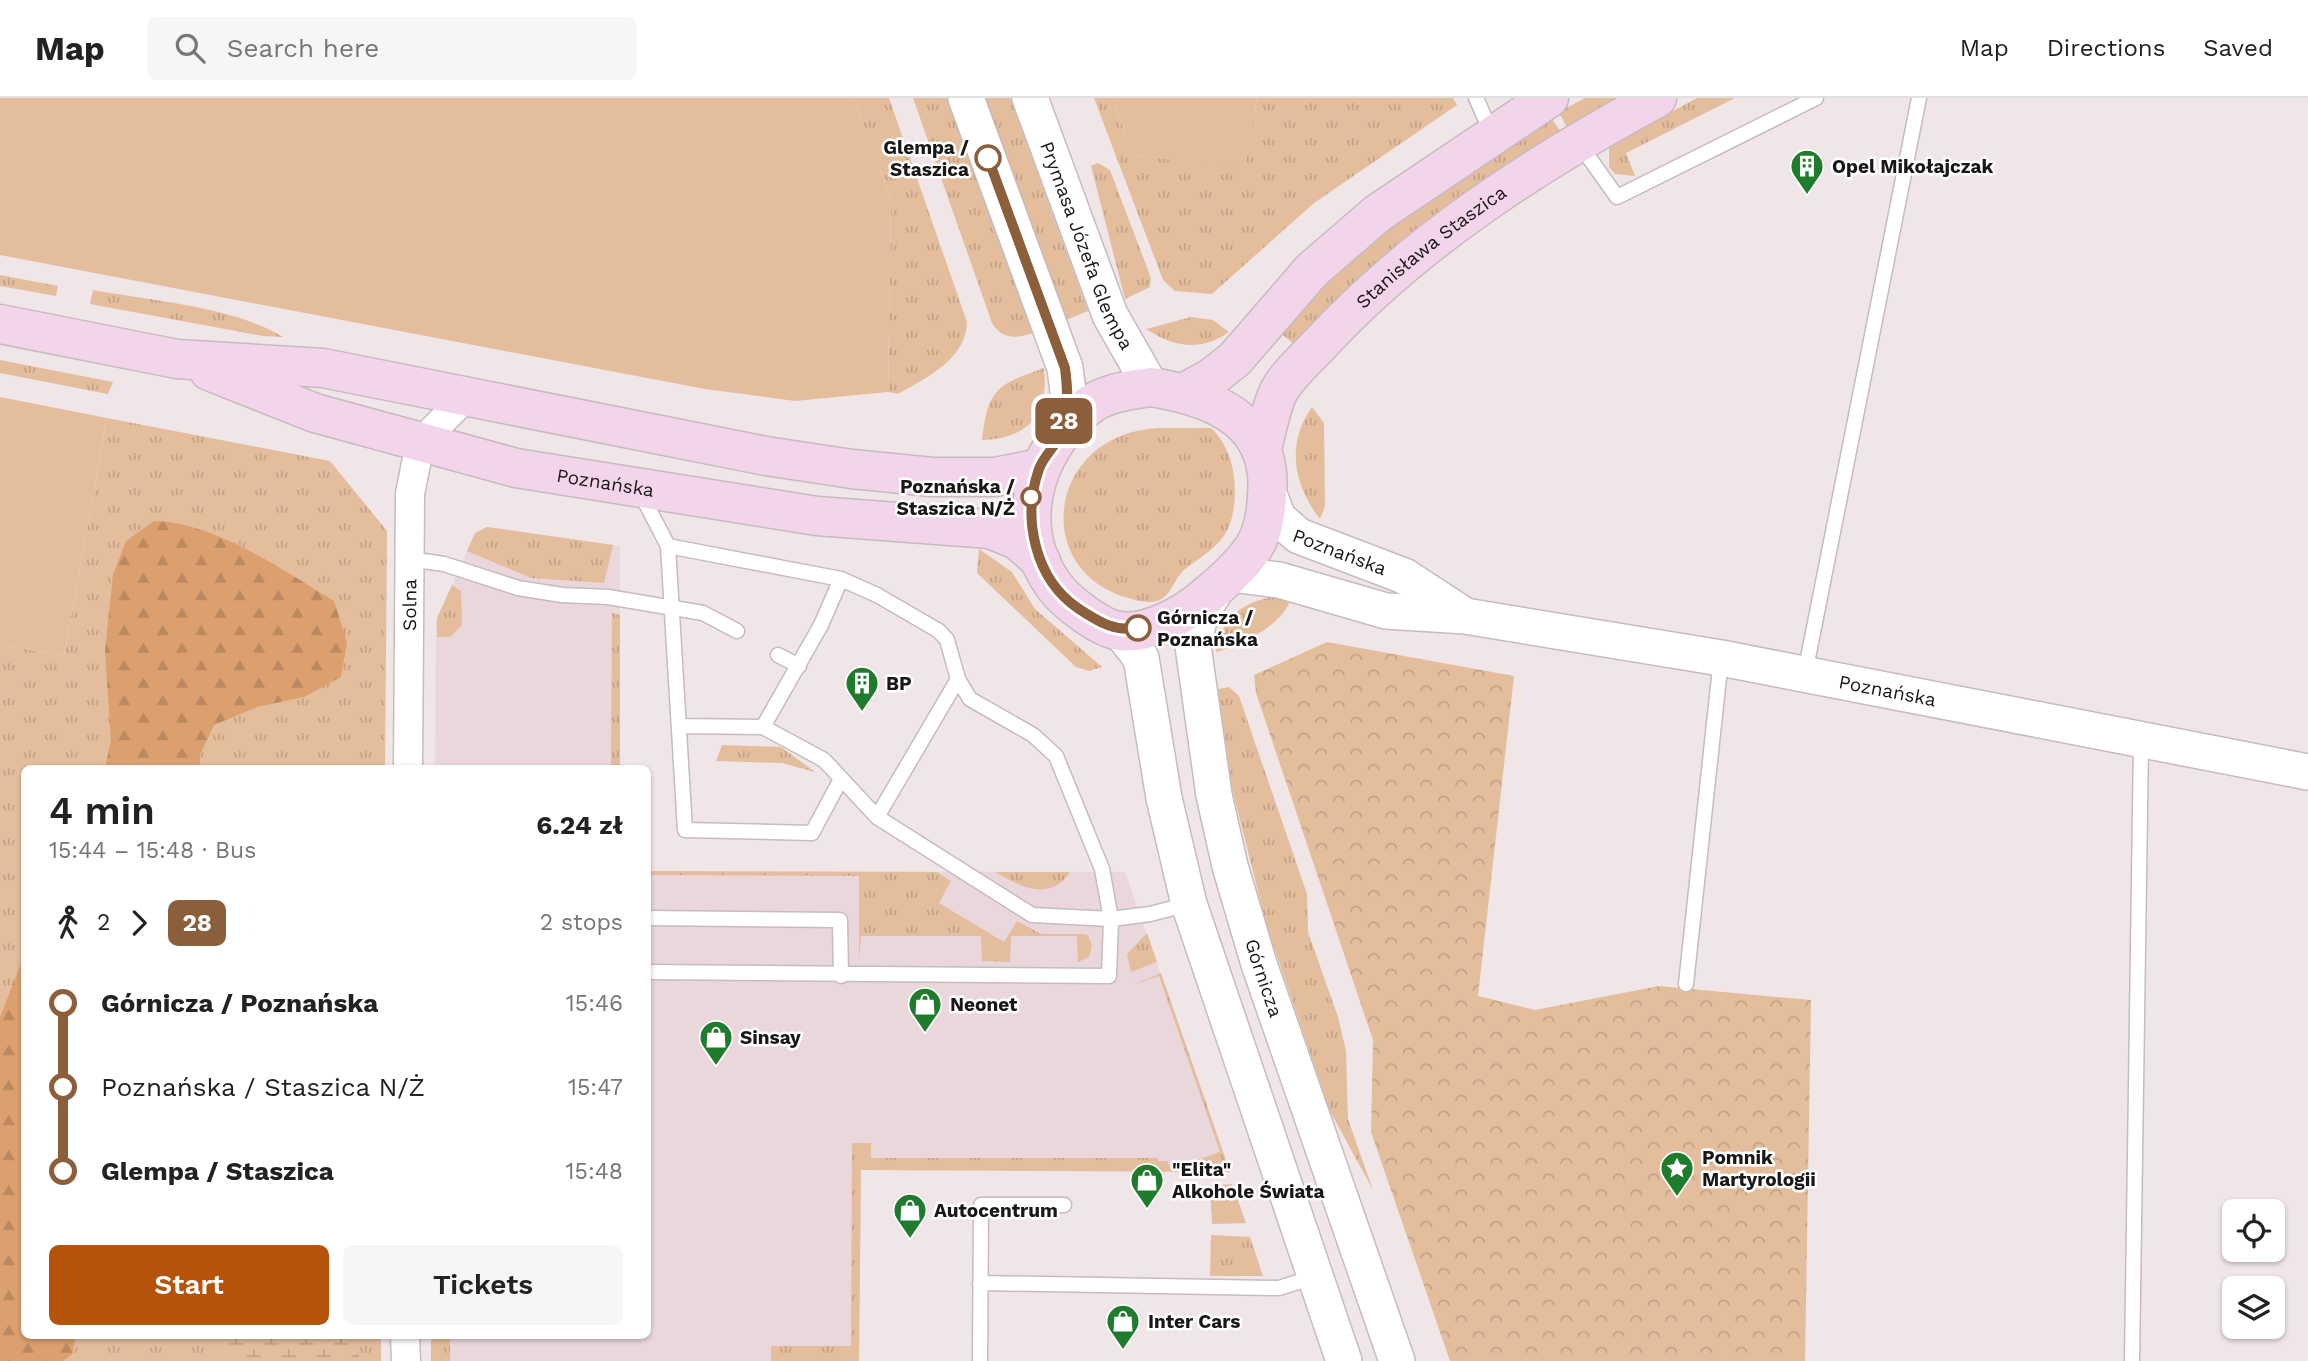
<!DOCTYPE html>
<html lang="en">
<head>
<meta charset="utf-8">
<style>
	:root { --surface:#fff; --page:#f6f6f6; --text:#222; --muted:#767676; --line:#e0e0e0; --accent:#b45309 }
	body { margin:0; font-family:"Work Sans",sans-serif; background:var(--page); color:var(--text); height:100vh; display:flex; flex-direction:column; font-size:26px; white-space:nowrap }
	* { box-sizing:border-box; margin:0 }
	p { font-size:23px; color:var(--muted) }
	.icon { flex:none; width:38px; height:38px; fill:none; stroke:currentColor; stroke-width:2; stroke-linecap:round; stroke-linejoin:round }
	.map { position:relative; flex:1; overflow:hidden }
	.panel { position:absolute; left:21px; top:667px; width:630px; height:574px; display:flex; flex-direction:column; background:var(--surface); border-radius:10px; box-shadow:0 2px 5px #0004 }
	.panel>* { flex:none }
	.badge { padding:0 14px; border-radius:10px; font-size:24px; line-height:46px }
	.buttons { position:absolute; left:2222px; top:1101px; display:grid; gap:14px }
	.buttons a { display:grid; place-items:center; width:63px; height:63px; border-radius:10px; background:var(--surface); box-shadow:0 2px 5px #0004; font-size:35px }
	.map>.badge { position:absolute; translate:-50% -50%; box-shadow:0 0 0 4px #fff }
	.legs { display:flex; align-items:center; gap:10px; height:77px; padding:0 28px; font-size:23px }
	.legs p { margin-inline-start:auto }
	.summary { display:flex; align-items:center; justify-content:space-between; height:119px; padding:0 28px }
	h1 { font-size:38px; font-weight:600; line-height:52px }
	.cta { display:flex; gap:14px; margin-top:auto; padding:14px 28px }
	.cta a { flex:1; height:80px; border-radius:10px; background:var(--accent); color:#fff; font-size:28px; font-weight:600; line-height:80px; text-align:center }
	.cta a+a { background:var(--page); color:var(--text) }
	ul { padding:0 28px; list-style:none }
	li { display:flex; align-items:center; gap:24px; height:84px; font-size:26px }
	li i { display:grid; place-items:center; width:10px; height:100%; margin:0 9px; background:currentColor }
	li i::after { content:''; width:18px; height:18px; margin:-9px; border:5px solid; border-radius:50%; background:var(--surface) }
	li p { margin-inline-start:auto }
	li:first-child i { background:linear-gradient(#0000 50%,currentColor 0) }
	li:last-child i { background:linear-gradient(currentColor 50%,#0000 0) }
	header { display:flex; align-items:center; gap:42px; box-sizing:border-box; height:98px; padding:0 35px; background:var(--surface); border-bottom:2px solid var(--line) }
	header strong { font-size:33px }
	nav { display:flex; gap:38px; margin-inline-start:auto; font-size:24px }
	.search { width:490px; height:63px; background:var(--page); display:flex; align-items:center; gap:18px; box-sizing:border-box; padding:0 24px; border-radius:10px; color:var(--muted); font-size:26px }
	.map>svg:first-child { display:block }
	.built { fill:#ead7db }
	.grass { fill:url(#grass-tufts) }
	.forest { fill:url(#forest-firs) }
	.wetland { fill:url(#wetland-marsh) }
	.park { fill:url(#park-crowns) }
	.garden { fill:#e4bd9d }
	.lines { fill:none; stroke-linecap:round; stroke-linejoin:round }
	.service-casing { stroke:#c6bbbd; stroke-width:17 }
	.minor-casing { stroke:#c6bbbd; stroke-width:31 }
	.tertiary-casing { stroke:#c6bbbd; stroke-width:38 }
	.secondary-casing { stroke:#c6bbbd; stroke-width:41 }
	.service { stroke:#fff; stroke-width:14 }
	.minor { stroke:#fff; stroke-width:28 }
	.tertiary { stroke:#fff; stroke-width:35 }
	.secondary { stroke:#f2d4eb; stroke-width:38 }
	.line-1-casing { stroke:#fff; stroke-width:16 }
	.line-1 { stroke:#8b5e3c; stroke-width:10 }
	.stop-1-dot { fill:#fff; stroke:#8b5e3c; stroke-width:3.5 }
	.labels { text-anchor:middle; dominant-baseline:central; stroke-width:5; stroke-linejoin:round; paint-order:stroke }
	.stop-label { font-size:19px; font-weight:bold; fill:#1a1717; stroke:#fff; text-anchor:end }
	.poi-label { font-size:19px; font-weight:bold; fill:#1a1717; stroke:#fff; text-anchor:start }
	.street-label { font-size:19px; fill:#1a1717; stroke:#fff }
</style>
</head>
<body>
<header>
<strong>Map</strong>
<div class="search"><svg class="icon" aria-label="search" viewBox="0 0 24 24"><circle cx="10" cy="10" r="6"/><path d="M15 15l6 6"/></svg>Search here</div>
<nav><a>Map</a><a>Directions</a><a>Saved</a></nav>
</header>
<div class="map">
<svg width="2308" height="1263" viewBox="0 0 2308 1263">
	<defs>
		<pattern id="grass-tufts" width="24" height="20" patternUnits="userSpaceOnUse" patternTransform="scale(1.75)"><rect width="24" height="20" fill="#e4bd9d"/><path d="M3 7l-1-3M5 7V3M7 7l1-3M15 17l-1-3M17 17v-4M19 17l1-3" fill="none" stroke="#c3a286"/></pattern>
		<pattern id="forest-firs" width="22" height="20" patternUnits="userSpaceOnUse" patternTransform="scale(1.75)"><rect width="22" height="20" fill="#dba06e"/><path d="M5 1l3.5 6h-7zM16 11l3.5 6h-7z" fill="#bb895f"/></pattern>
		<pattern id="wetland-marsh" width="20" height="14" patternUnits="userSpaceOnUse" patternTransform="scale(1.75)"><rect width="20" height="14" fill="#e4bd9d"/><path d="M1 5h8M5 5V1M11 12h8M15 12V8" fill="none" stroke="#c3a286"/></pattern>
		<pattern id="park-crowns" width="20" height="18" patternUnits="userSpaceOnUse" patternTransform="scale(1.75)"><rect width="20" height="18" fill="#e4bd9d"/><path d="M2 6a3 3 0 1 1 6 0M12 15a3 3 0 1 1 6 0" fill="none" stroke="#c3a286"/></pattern>
	</defs>
	<rect width="100%" height="100%" fill="#f0e5e7"/>
	<path class="built" d="M487,429L620,448V670H435L436,524L475,435Z
		M648,773L1125,774L1230,1074L861,1072L859,1263H431V1237H648Z"/>
	<path class="grass" d="M854,0H889L967,224C966,261 928,279 898,296L888,294L891,102Z
		M913,0H947L1033,235C1016,241 1002,241 992,225Z
		M984,0H1010L1088,213L1066,222Z
		M1094,0H1112L1134,58L1245,68L1257,0H1453L1457,7L1314,105L1212,196L1175,193L1163,182Z
		M1585,0H1624L1568,32L1559,14Z
		M1697,0H1735L1626,55L1635,78L1615,76L1609,69V48Z
		M1552,21L1561,34L1294,246L1279,234L1337,174L1412,111Z
		M1098,65L1110,72L1151,180L1150,189L1125,201L1091,68Z
		M0,177L58,188L56,198L0,188Z
		M93,192C152,203 232,208 283,239L263,238L90,206Z
		M1191,219L1213,222L1229,234C1201,254 1173,249 1146,231Z
		M0,262L113,284L108,296L0,275Z
		M1044,270C1049,315 1029,341 982,342C988,290 997,287 1044,270Z
		M1312,309L1324,325L1325,408L1320,421C1293,386 1286,346 1312,309Z
		M107,320L330,363L387,433L385,670H24V1237H381V1263H0V546L64,558Z
		M1160,330H1211C1234,351 1239,389 1232,419C1226,446 1204,456 1184,472C1173,482 1172,498 1157,503C1146,506 1135,502 1125,499C1029,469 1049,334 1160,330Z
		M487,429L613,447L604,485L531,480L467,453L475,435Z
		M979,451L1012,474L1035,511L1102,569L1089,573L1076,569L977,475Z
		M452,487L461,493L462,527L450,539H437V520Z
		M1292,496C1287,526 1242,546 1216,554C1222,512 1253,499 1292,496Z
		M612,515L620,517V670H611Z
		M1229,589L1239,598L1307,796L1308,834L1338,919L1346,953L1348,1021L1373,1092L1330,1013L1267,829L1232,690L1218,591Z
		M722,647L781,649L815,674L782,665L716,663Z
		M648,773L937,774L951,783L939,805L1004,844L1017,823L1041,836H1083L1088,837L1092,848L1089,859L1078,864L1077,838H1011L1010,864L982,863L981,838H861L859,864V778L648,777Z
		M995,774H1070C1050,805 1019,788 995,774Z
		M1147,835L1157,864L1131,874L1127,856Z
		M1161,875L1230,1074L861,1072L859,1263H771V1248H851L852,1045H871V1060H1158V1063H1167L1171,1071L1220,1054L1159,878L1135,886Z
		M1232,1086L1246,1125L1212,1126L1210,1088Z
		M1211,1137L1250,1139L1263,1178H1210Z
		M431,1237H450V1263H431Z"/>
	<path class="forest" d="M154,423C214,424 283,472 334,503L347,544L341,579L304,599L257,609L214,627L200,657V670H105L111,642L105,553L113,477L126,443Z
		M24,858V1237H76L72,1256L63,1263H0V919Z"/>
	<path class="wetland" d="M204,1237H354L359,1258L356,1263H241Z"/>
	<path class="park" d="M1327,544L1514,578L1478,898L1535,912L1659,888L1811,902L1805,1263H1450L1371,1034L1373,942L1256,595L1254,577Z"/>
	<path class="garden" d="M0,0H854L891,102L888,294L795,303L705,291L0,157Z
		M1112,0H1257L1245,69L1134,58Z
		M0,299L107,320L64,558L0,546Z"/>
	<g class="lines">
		<defs>
			<path id="service" d="M1476,0L1492,36
				M1580,47L1617,99L1816,0
				M640,394L668,448L685,732L812,735L841,681
				M409,461L444,466L518,490L562,497L608,499L703,515L737,533
				M778,557L799,568
				M1805,575L1919,0
				M679,628L763,629L824,662L877,719L1032,817L1111,821L1150,816L1189,806
				M763,629L821,527L841,481
				M877,719L958,581
				M648,820L840,822L841,878
				M648,874L1109,878L1111,821L1102,771L1056,658L1033,637L970,601L958,581L947,542L939,533L877,497L841,481L668,448
				M1686,886L1721,561
				M980,1185L1279,1190L1314,1179
				M980,1263L981,1107H1064
				M2132,1263L2141,644"/>
			<g id="minor">
				<path id="s1" d="M408,670L410,396L420,345L467,298"/>
				<path d="M405,1237L406,1263"/>
			</g>
			<g id="tertiary">
				<path d="M966,0L1065,270L1069,301L1061,336"/>
				<path id="s2" d="M1030,0L1110,217L1151,289"/>
				<path id="s3" d="M1268,393L1278,420L1299,438L1404,478L1462,516"/>
				<path id="s4" d="M1231,476L1279,482L1386,513L1465,518L1721,560L2308,674"/>
				<path id="s5" d="M1218,488L1200,518L1193,548L1214,697L1230,768L1259,866L1397,1263"/>
				<path d="M1120,533L1141,560L1164,700L1189,806L1344,1263"/>
			</g>
			<g id="secondary">
				<path d="M0,226L177,261L323,270L766,358L852,371L932,379H995L1040,370"/>
				<path id="s6" d="M209,273L315,315L516,370L817,418L990,431L1017,442L1041,463"/>
				<path d="M1151,289C1214,299 1274,323 1267,398C1266,417 1263,438 1251,453C1239,470 1222,485 1206,498C1186,516 1148,537 1120,533C1101,531 1066,504 1055,489C1011,430 1033,354 1086,310C1103,295 1130,292 1151,289Z"/>
				<path d="M1185,294L1211,280L1235,261L1312,172L1378,115L1549,0"/>
				<path id="s7" d="M1262,351C1267,333 1270,312 1278,295C1286,278 1306,261 1319,247C1414,144 1535,66 1657,0"/>
			</g>
		</defs>
		<use href="#service" class="service-casing"/>
		<use href="#minor" class="minor-casing"/>
		<use href="#tertiary" class="tertiary-casing"/>
		<use href="#secondary" class="secondary-casing"/>
		<use href="#service" class="service"/>
		<use href="#minor" class="minor"/>
		<use href="#tertiary" class="tertiary"/>
		<use href="#secondary" class="secondary"/>
	</g>
	<g class="lines">
		<defs>
			<path id="line-1" d="M988,60L1065,270C1068,292 1069,313 1062,334C1057,347 1044,357 1039,371C1022,419 1034,481 1079,511C1099,524 1115,534 1138,530"/>
		</defs>
		<use href="#line-1" class="line-1-casing"/>
		<use href="#line-1" class="line-1"/>
	</g>
	<defs>
		<symbol id="building-pin" viewBox="-11 -11 22 30"><path d="M0 17L-7.5 6A9.5 9.5 0 1 1 7.5 6Z" fill="#1f7c2d" stroke="#fff"/><path d="M-4-6H4V6H1V3H-1V6H-4ZM-2.5-4.3h1.7v1.8h-1.7ZM.8-4.3h1.7v1.8H.8ZM-2.5-1h1.7V.8h-1.7ZM.8-1h1.7V.8H.8Z" fill="#fff"/></symbol>
		<symbol id="shop-pin" viewBox="-11 -11 22 30"><path d="M0 17L-7.5 6A9.5 9.5 0 1 1 7.5 6Z" fill="#1f7c2d" stroke="#fff"/><path d="M-5-2.5h2.3a2.7 3.5 0 0 1 5.4 0H5L5.5 6h-11ZM-1.5-2.5h3a1.5 2.3 0 0 0-3 0Z" fill="#fff"/></symbol>
		<symbol id="sight-pin" viewBox="-11 -11 22 30"><path d="M0 17L-7.5 6A9.5 9.5 0 1 1 7.5 6Z" fill="#1f7c2d" stroke="#fff"/><path d="M0-6L1.8-2.2L6-1.7L2.9 1.2L3.7 5.4L0 3.3L-3.7 5.4L-2.9 1.2L-6-1.7L-1.8-2.2Z" fill="#fff"/></symbol>
	</defs>
	<g fill-rule="evenodd">
		<use href="#building-pin" x="1788" y="49" width="38" height="52"/>
		<use href="#building-pin" x="843" y="566" width="38" height="52"/>
		<use href="#shop-pin" x="906" y="887" width="38" height="52"/>
		<use href="#shop-pin" x="697" y="920" width="38" height="52"/>
		<use href="#sight-pin" x="1658" y="1051" width="38" height="52"/>
		<use href="#shop-pin" x="1128" y="1063" width="38" height="52"/>
		<use href="#shop-pin" x="891" y="1093" width="38" height="52"/>
		<use href="#shop-pin" x="1104" y="1204" width="38" height="52"/>
	</g>
	<g class="stop-1-dot">
		<circle cx="988" cy="60" r="12"/>
		<circle cx="1031" cy="399" r="9"/>
		<circle cx="1138" cy="530" r="12"/>
	</g>
	<g class="labels">
		<g class="stop-label">
			<text x="969" y="49">Glempa /<tspan x="969" dy="22">Staszica</tspan></text>
			<text x="1015" y="388">Poznańska /<tspan x="1015" dy="22">Staszica N/Ż</tspan></text>
			<text x="1157" y="519" text-anchor="start">Górnicza /<tspan x="1157" dy="22">Poznańska</tspan></text>
		</g>
		<g class="poi-label">
			<text x="1832" y="68">Opel Mikołajczak</text>
			<text x="886" y="585">BP</text>
			<text x="950" y="906">Neonet</text>
			<text x="740" y="939">Sinsay</text>
			<text x="1702" y="1059">Pomnik<tspan x="1702" dy="22">Martyrologii</tspan></text>
			<text x="1172" y="1071">"Elita"<tspan x="1172" dy="22">Alkohole Świata</tspan></text>
			<text x="934" y="1112">Autocentrum</text>
			<text x="1148" y="1223">Inter Cars</text>
		</g>
		<g class="street-label">
			<text stroke="none"><textPath href="#s2" startOffset="158">Prymasa Józefa Glempa</textPath></text>
			<text stroke="none"><textPath href="#s7" startOffset="271">Stanisława Staszica</textPath></text>
			<text stroke="none"><textPath href="#s6" startOffset="413">Poznańska</textPath></text>
			<text stroke="none"><textPath href="#s3" startOffset="100">Poznańska</textPath></text>
			<text stroke="none"><textPath href="#s1" startOffset="163">Solna</textPath></text>
			<text stroke="none"><textPath href="#s4" startOffset="668">Poznańska</textPath></text>
			<text stroke="none"><textPath href="#s5" startOffset="406">Górnicza</textPath></text>
		</g>
	</g>
</svg>
<div class="buttons">
<a><svg class="icon" aria-label="locate" viewBox="0 0 24 24"><circle cx="12" cy="12" r="6"/><path d="M12 2v4M12 18v4M2 12h4M18 12h4"/></svg></a>
<a><svg class="icon" aria-label="layers" viewBox="0 0 24 24"><path d="M12 4l9 5-9 5-9-5zM3 14l9 5 9-5"/></svg></a>
</div>
<b class="badge" style="left:1064px;top:323px;background:#8b5e3c;color:#fff">28</b>
<section class="panel">
<div class="summary"><div><h1>4 min</h1><p>15:44 – 15:48 · Bus</p></div><b>6.24 zł</b></div>
<div class="legs"><svg class="icon" aria-label="walk" viewBox="0 0 24 24"><circle cx="13" cy="4" r="2"/><path d="M13 8l-2 6 4 7M11 14l-3 7M7 12l3-4h3l4 4"/></svg>2<svg class="icon" aria-label="forward" viewBox="0 0 24 24"><path d="M9 5l7 7-7 7"/></svg><b class="badge" style="background:#8b5e3c;color:#fff">28</b><p>2 stops</p></div>
<ul>
<li><i style="color:#8b5e3c"></i><b>Górnicza / Poznańska</b><p>15:46</p></li>
<li><i style="color:#8b5e3c"></i><span>Poznańska / Staszica N/Ż</span><p>15:47</p></li>
<li><i style="color:#8b5e3c"></i><b>Glempa / Staszica</b><p>15:48</p></li>
</ul>
<div class="cta"><a>Start</a><a>Tickets</a></div>
</section>
</div>
</body>
</html>
